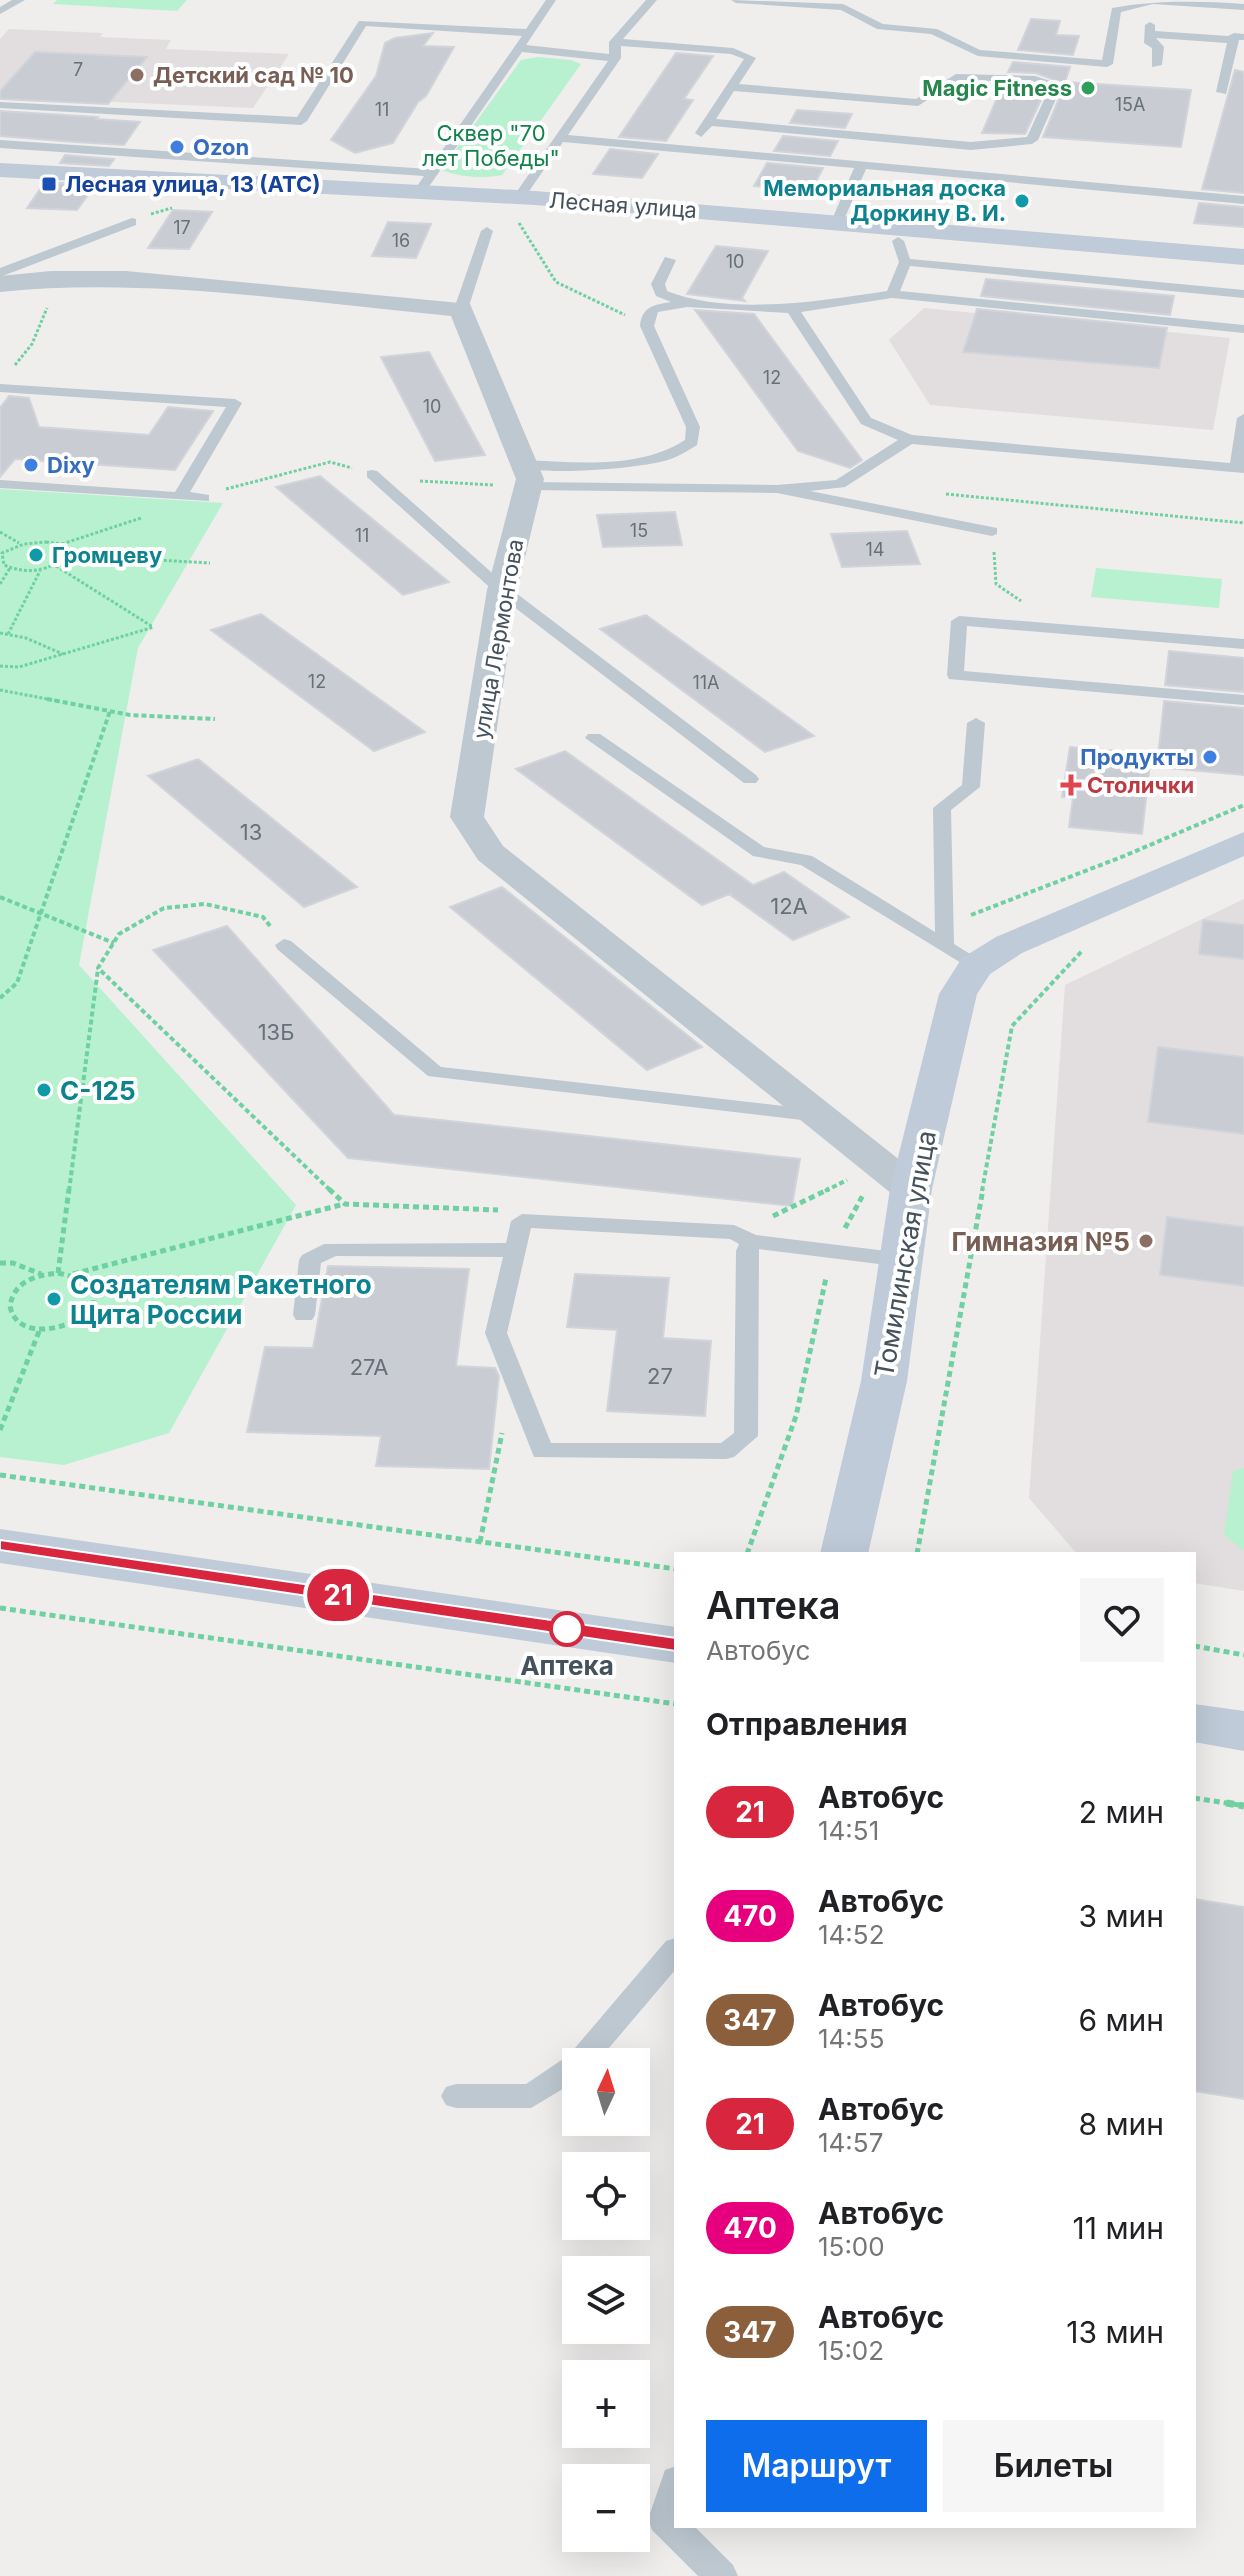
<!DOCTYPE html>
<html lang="ru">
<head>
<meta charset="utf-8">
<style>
	:root { --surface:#fff; --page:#f6f6f6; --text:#202124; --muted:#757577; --accent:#0e6dea }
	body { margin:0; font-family:Inter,sans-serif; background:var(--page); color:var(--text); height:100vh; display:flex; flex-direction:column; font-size:30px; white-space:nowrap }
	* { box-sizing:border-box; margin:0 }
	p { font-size:26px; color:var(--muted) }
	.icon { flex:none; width:44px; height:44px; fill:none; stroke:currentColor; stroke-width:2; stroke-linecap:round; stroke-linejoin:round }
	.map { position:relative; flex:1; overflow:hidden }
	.sheet { position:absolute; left:674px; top:1552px; width:522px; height:976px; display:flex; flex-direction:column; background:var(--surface); border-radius:0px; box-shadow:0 8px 32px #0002 }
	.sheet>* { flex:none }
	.badge { padding:0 16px; border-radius:26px; font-size:28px; line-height:52px }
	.needle { width:52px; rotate:4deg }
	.fabs { position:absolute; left:562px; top:2048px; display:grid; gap:16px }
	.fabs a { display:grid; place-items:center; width:88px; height:88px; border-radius:0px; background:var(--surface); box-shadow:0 8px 32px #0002; font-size:40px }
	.map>.badge { position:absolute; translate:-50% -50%; box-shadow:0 0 0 4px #fff }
	h2 { padding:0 32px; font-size:30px; line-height:72px }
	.round { display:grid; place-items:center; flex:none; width:84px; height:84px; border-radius:0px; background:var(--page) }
	.headline { display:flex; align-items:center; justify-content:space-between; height:136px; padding:0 32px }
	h1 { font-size:38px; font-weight:600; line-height:60px }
	.cta { display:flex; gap:16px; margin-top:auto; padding:16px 32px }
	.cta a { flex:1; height:92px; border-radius:0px; background:var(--accent); color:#fff; font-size:32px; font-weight:600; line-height:92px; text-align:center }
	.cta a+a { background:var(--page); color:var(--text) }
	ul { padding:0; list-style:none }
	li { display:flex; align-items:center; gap:24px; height:104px; padding:0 32px }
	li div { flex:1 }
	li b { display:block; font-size:30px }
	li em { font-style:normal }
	li .badge { min-width:88px; font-weight:700; text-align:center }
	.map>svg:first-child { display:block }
	.education { fill:#e2dedf }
	.green { fill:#b8f1cf }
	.building { fill:#caccd3; stroke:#d1d4da; stroke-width:2 }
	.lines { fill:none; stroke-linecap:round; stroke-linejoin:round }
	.path-far3 { stroke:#6fd1a1; stroke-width:3; stroke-dasharray:3 2; stroke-linecap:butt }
	.path-far2 { stroke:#6fd1a1; stroke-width:4; stroke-dasharray:5 3; stroke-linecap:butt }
	.path-far1 { stroke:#6fd1a1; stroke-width:5; stroke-dasharray:6 4; stroke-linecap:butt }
	.path { stroke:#6fd1a1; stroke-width:7; stroke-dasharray:8 5; stroke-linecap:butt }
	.lane { fill:#bdc8d1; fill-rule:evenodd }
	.street { fill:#bdc8d1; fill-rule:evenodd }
	.secondary { fill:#bfcbd8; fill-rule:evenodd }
	.line { fill:#d7263d; stroke:#fff; stroke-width:2 }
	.education-dot { fill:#8d6e63; stroke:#fff; stroke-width:3 }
	.leisure-dot { fill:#2e9e5b; stroke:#fff; stroke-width:3 }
	.shop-dot { fill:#3f7fe0; stroke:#fff; stroke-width:3 }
	.transit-dot { fill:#1a4fb4; stroke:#fff; stroke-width:3 }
	.culture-dot { fill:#0f9aa8; stroke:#fff; stroke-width:3 }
	.health-dot { fill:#e0444e; stroke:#fff; stroke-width:3 }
	.stop-dot { fill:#fff; stroke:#d7263d; stroke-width:4 }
	.labels { text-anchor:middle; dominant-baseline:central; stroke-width:8; stroke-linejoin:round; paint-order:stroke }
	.far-number-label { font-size:18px; fill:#66707a }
	.far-education-label { font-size:22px; font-weight:bold; fill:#785e54; stroke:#fff; text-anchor:start }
	.far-leisure-label { font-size:22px; font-weight:bold; fill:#27864d; stroke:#fff; text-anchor:end }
	.far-park-label { font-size:22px; fill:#11824a; stroke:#fff }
	.far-shop-label { font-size:22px; font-weight:bold; fill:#366cbe; stroke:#fff; text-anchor:start }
	.far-transit-label { font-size:22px; font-weight:bold; fill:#164399; stroke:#fff; text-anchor:start }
	.far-culture-label { font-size:22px; font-weight:bold; fill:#0d838f; stroke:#fff; text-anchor:end }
	.far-street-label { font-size:22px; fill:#45515c; stroke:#fff }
	.far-health-label { font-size:22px; font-weight:bold; fill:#be3a42; stroke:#fff; text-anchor:start }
	.number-label { font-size:22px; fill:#66707a }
	.culture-label { font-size:26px; font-weight:bold; fill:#0d838f; stroke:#fff; text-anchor:start }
	.education-label { font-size:26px; font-weight:bold; fill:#785e54; stroke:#fff; text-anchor:end }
	.street-label { font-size:26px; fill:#45515c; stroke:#fff }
	.stop-label { font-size:26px; font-weight:bold; fill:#45515c; stroke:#fff }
</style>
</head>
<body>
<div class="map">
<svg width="1244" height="2576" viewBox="0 0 1244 2576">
	<rect width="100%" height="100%" fill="#f0eded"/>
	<path class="education" d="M9,29L103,33L100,37L171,40L166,49L289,54L253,108L0,97V39Z
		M924,308L1230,338L1213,430L930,405L889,340Z
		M1244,899V1591L1194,1583V1554H1077L1029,1498L1065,985Z"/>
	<path class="green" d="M57,0H187L177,11L53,4Z
		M538,57L571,60L581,64L502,175C482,179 460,177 441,170L521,60Z
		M0,489L223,503L138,648L79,965L296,1205L169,1433L64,1465L0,1457Z
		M1096,568L1222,579L1219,608L1091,597Z
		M1244,1468V1551L1224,1535L1233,1471Z"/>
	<path class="building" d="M1031,19L1060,21L1056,35L1079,36L1073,55L1018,50Z
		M433,33L423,46L454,47L426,96L418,102L393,143L355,153L331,140L376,76L385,43L395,38Z
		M35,52L147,57L108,104L0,99V91Z
		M676,53L713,56L684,99L693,100L666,141L619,137Z
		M1013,62L1070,67L1065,82L1191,90L1181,147L1043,137L1065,84L1036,73L1008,72Z
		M1235,70L1244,72V193L1202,189Z
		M1003,84L1034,85L1046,89L1025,134L982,133Z
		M797,110L852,114L845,128L790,123Z
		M0,111L98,117L96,119L140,122L124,145L75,142L0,136Z
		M783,136L838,141L830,156L774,151Z
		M610,149L658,154L642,178L593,174Z
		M65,155L114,159L109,166L60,163Z
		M767,163L823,168L811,191L754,186Z
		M45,182L95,185L77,210L27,208Z
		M1199,203L1244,207V227L1194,223Z
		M173,210L212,212L189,249L148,248Z
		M388,222L431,224L416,258L372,256Z
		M716,246L768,251L742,298L745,301L687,294Z
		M986,279L1174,296L1170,315L981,296Z
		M977,309L1167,328L1159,368L963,352Z
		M695,310L754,314L862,460L850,468L798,451Z
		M429,352L485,455L435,461L381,357Z
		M9,396L29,398L39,427L149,435L168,407L213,411L175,470L15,459L0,477V408Z
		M320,476L449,582L403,595L276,487Z
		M675,512L682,545L603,547L597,515Z
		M907,531L920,564L842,567L831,534Z
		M261,614L425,732L374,751L211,630Z
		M646,615L814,736L765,752L600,629Z
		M1169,651L1244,658V692L1165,685Z
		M1164,701L1244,708V775L1157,767Z
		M1070,747L1151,754L1142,834L1069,827L1073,798L1062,797Z
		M565,751L753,885L784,872L849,917L793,940L729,894L732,893L702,905L516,769Z
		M198,759L357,887L304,907L148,776Z
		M502,887L702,1047L647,1070L450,907Z
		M1203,920L1244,925V959L1199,954Z
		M227,926L394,1115L800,1159L792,1206L348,1158L153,950Z
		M1158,1047L1244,1057V1134L1148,1122Z
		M1167,1217L1244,1227V1286L1160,1275Z
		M328,1266L469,1269L456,1366L495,1368L499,1376L489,1469L376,1466L381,1436L247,1432L265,1347L313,1348Z
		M575,1274L669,1278L663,1338L711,1341L705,1416L607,1411L617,1330L567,1327Z
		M1194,1899L1244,1907V2099L1194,2091Z"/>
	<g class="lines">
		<path class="path-far3" d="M151,214L172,208
			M519,223L556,282L625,315
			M15,365L32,344L47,308
			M420,481L494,485
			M226,489L330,462L352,468
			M946,494L1244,523
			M0,532L19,543
			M46,542L62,544L69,555C49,571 28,575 4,565L2,553L24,544Z
			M62,544L141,518
			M994,552L996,584L1021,601
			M69,555L210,563
			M56,566L153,627
			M0,584L10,568
			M0,633L26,638L63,654
			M8,634L40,571
			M0,666L19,667L154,627
			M0,690L58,701"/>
		<path class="path-far2" d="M47,699L130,715L215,719
			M0,897L114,943
			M971,915L1124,856L1244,805
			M270,926L263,917L205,904L164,908L119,934L98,968L331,1191
			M0,998L17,983L110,711
			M69,1191L98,969
			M825,1191L847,1180
			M982,1191L1012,1026L1082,951"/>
		<path class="path-far1" d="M329,1189L345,1204L498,1210
			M773,1216L829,1189
			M845,1228L863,1195
			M0,1263H13L41,1274
			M58,1273L69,1189
			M58,1273C159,1295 21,1365 10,1306C14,1281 36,1275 58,1273Z
			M73,1274L344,1204
			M0,1430L40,1329
			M0,1475L676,1569
			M480,1542L502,1433
			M747,1554L796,1416L826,1278
			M917,1554L983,1189
			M0,1608L676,1704
			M1194,1646L1244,1655
			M1194,1798L1239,1805"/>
		<path class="path" d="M1226,1803L1244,1806"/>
		<path class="lane" d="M12,0H25L0,14V7Z
			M546,0H556L526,45L609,54V42L646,0H657L623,39L733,48L756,58L739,84L916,99L956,74L1035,76L1062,85L1038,140L1032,144L971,150L712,126L701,137L695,133L744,59L731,54L621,46V58L568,135L1244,196V204L866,169L843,222L837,226L831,222L854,168L563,142L523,200L519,201L513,197L608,61L522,52L428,188L424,189L418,185L424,176L0,148V140L429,169L522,36L366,26L307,121L301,125L0,108V102L297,117L359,21L526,29ZM958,80L1034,82L1050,87L1027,137L971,142L716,119L734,91L918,106Z
			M731,0L843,4L883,24L937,29L980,50L1102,60L1112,8C1156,0 1199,1 1244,4V10L1153,4L1121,12L1113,64L1107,67L978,56L931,34L877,29L841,10L736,3Z
			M1150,22L1155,25V31L1228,36L1234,33L1244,34V40H1239L1226,94L1216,92L1227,43L1156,38L1164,47L1162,65L1152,67V48L1144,43L1145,25Z
			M132,218L136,219V225L0,277V268Z
			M487,227L493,231L468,309L456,312L454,309L481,231Z
			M898,237L904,241L910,259L1244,290V298L910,266L900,291L1244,325V333L892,298L801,312L871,418L912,435L1230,463L1237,418L1244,414V473L912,444L845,487L810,491L997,528V534L992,536L777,493L529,490L522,486L529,482L777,485L836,480L898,440L861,424L788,313L687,307L658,312L654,326L700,427L697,445C686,452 676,458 664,461C640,468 533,478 516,464L523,460C575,462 639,470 685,440L686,427L640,326C642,306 654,305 671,302L656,296L651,284L665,257L676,260L665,284L667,291C730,316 821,301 887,291L899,262L892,241Z
			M0,384L235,399L242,403L190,492L209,495V501L0,488V480L175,492L226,407L0,392Z
			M372,470L377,471L508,587L756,775L759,779L756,783H744L496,593L367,477V471Z
			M959,616L1244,639V649L967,626L964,671L1244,695V705L949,679L947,675L951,621Z
			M976,718L985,723L980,787L951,810L954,944L983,962L986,966L983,970L976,972L801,865L753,856L585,738L588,734H600L764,847L812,856L935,932L933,808L962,785L967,723Z
			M284,939L291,941L441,1067L819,1110L829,1116L819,1122L428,1076L277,949L275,945Z
			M522,1214L734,1225L756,1235L903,1253L911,1255L914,1260L911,1265L903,1267L759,1249L758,1436L734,1457L726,1459L534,1457L485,1333L503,1257L336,1256L321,1263L315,1315L312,1320H296L293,1315L299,1260L302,1255L324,1244L506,1243L511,1221ZM531,1228L730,1239L739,1244L736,1251L734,1433L721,1443H551L507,1333Z
			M676,1938V1969L597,2062H576V2081L531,2108H456L446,2105L441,2096L446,2087L456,2084H526L569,2055L666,1941Z
			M676,2466V2526H694L733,2565L738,2576H698L652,2530L648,2519L665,2470Z"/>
		<path class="street" d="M51,271H126L470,304L544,479L517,590L484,817L503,846L925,1180L931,1189L925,1198L911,1201L897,1198L478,860L450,817L487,590L516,479L451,316C303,302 148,277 0,292V276Z"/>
		<path class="secondary" d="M0,163L535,191L1244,249V265L535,205L0,177Z
			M1244,832V856L1022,953L990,974L977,994L932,1189L907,1381L868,1554H820L861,1381L890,1189L939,994L962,958L996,937Z
			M0,1529L676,1627V1663L0,1563Z
			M1194,1704L1244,1711V1751L1194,1742Z"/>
	</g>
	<path class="line" d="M0,1540L676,1638L685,1645L676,1651L0,1550Z"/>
	<g class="education-dot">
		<circle cx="137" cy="75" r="8"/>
		<circle cx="1146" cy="1241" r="8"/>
	</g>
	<circle class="leisure-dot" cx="1088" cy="88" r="8"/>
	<g class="shop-dot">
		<circle cx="177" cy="147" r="8"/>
		<circle cx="31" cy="465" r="8"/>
		<circle cx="1210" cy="757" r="8"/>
	</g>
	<rect class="transit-dot" x="41" y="176" width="16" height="16" rx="4"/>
	<g class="culture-dot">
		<circle cx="1022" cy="201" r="8"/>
		<circle cx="36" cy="555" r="8"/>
		<circle cx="44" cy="1090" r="8"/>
		<circle cx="54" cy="1299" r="8"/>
	</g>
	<path class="health-dot" d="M1067 773h8v8h8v8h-8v8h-8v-8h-8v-8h8z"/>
	<circle class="stop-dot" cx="567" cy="1629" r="16"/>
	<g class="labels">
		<g class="far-number-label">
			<text x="78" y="69">7</text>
			<text x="1130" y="104">15А</text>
			<text x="382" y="109">11</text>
			<text x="182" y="227">17</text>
			<text x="401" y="240">16</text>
			<text x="735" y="261">10</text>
			<text x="772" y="377">12</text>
			<text x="432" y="406">10</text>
			<text x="639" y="530">15</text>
			<text x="362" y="535">11</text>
			<text x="875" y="549">14</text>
			<text x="317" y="681">12</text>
			<text x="706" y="682">11А</text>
		</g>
		<g class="far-education-label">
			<text x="153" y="75">Детский сад № 10</text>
		</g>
		<g class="far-leisure-label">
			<text x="1072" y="88">Magic Fitness</text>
		</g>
		<g class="far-park-label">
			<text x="491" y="133">Сквер "70<tspan x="491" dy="25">лет Победы"</tspan></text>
		</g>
		<g class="far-shop-label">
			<text x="193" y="147">Ozon</text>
			<text x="47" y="465">Dixy</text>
			<text x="1194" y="757" text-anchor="end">Продукты</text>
		</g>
		<g class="far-transit-label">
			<text x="65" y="184">Лесная улица, 13 (АТС)</text>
		</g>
		<g class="far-culture-label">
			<text x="1006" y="188">Мемориальная доска<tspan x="1006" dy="25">Доркину В. И.</tspan></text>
			<text x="52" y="555" text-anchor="start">Громцеву</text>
		</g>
		<g class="far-street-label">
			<text transform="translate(623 205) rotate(4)">Лесная улица</text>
			<text transform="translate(498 639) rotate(-80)">улица Лермонтова</text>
		</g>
		<g class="far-health-label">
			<text x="1087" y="785">Столички</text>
		</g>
		<g class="number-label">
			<text x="251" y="832">13</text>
			<text x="789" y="906">12А</text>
			<text x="276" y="1032">13Б</text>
			<text x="369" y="1367">27А</text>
			<text x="660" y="1376">27</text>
		</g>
		<g class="culture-label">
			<text x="60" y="1090">С-125</text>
			<text x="70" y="1284">Создателям Ракетного<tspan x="70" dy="30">Щита России</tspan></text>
		</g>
		<g class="education-label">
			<text x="1130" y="1241">Гимназия №5</text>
		</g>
		<g class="street-label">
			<text transform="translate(905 1254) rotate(-80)">Томилинская улица</text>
		</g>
		<g class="stop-label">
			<text x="567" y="1665">Аптека</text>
		</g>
	</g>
</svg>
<div class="fabs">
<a><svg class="needle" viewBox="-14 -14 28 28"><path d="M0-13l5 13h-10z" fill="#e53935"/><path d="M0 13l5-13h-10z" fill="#757577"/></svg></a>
<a><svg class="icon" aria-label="locate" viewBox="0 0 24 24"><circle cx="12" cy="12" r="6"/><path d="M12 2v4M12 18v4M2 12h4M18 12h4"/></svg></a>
<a><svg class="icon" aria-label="layers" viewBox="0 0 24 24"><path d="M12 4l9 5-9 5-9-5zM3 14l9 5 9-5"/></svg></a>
<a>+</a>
<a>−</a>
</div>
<b class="badge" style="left:338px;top:1595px;background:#d7263d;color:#fff">21</b>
<section class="sheet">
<div class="headline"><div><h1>Аптека</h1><p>Автобус</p></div><a class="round"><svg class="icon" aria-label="heart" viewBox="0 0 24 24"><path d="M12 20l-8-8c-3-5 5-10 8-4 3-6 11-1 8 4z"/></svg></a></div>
<h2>Отправления</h2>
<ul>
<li><span class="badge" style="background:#d7263d;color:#fff">21</span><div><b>Автобус</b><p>14:51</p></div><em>2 мин</em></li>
<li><span class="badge" style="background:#e6007e;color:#fff">470</span><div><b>Автобус</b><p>14:52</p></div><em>3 мин</em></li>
<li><span class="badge" style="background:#8b5e3c;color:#fff">347</span><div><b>Автобус</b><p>14:55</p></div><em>6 мин</em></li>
<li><span class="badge" style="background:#d7263d;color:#fff">21</span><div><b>Автобус</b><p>14:57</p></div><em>8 мин</em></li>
<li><span class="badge" style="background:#e6007e;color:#fff">470</span><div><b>Автобус</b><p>15:00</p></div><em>11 мин</em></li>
<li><span class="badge" style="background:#8b5e3c;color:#fff">347</span><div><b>Автобус</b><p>15:02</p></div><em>13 мин</em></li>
</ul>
<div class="cta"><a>Маршрут</a><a>Билеты</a></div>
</section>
</div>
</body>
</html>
